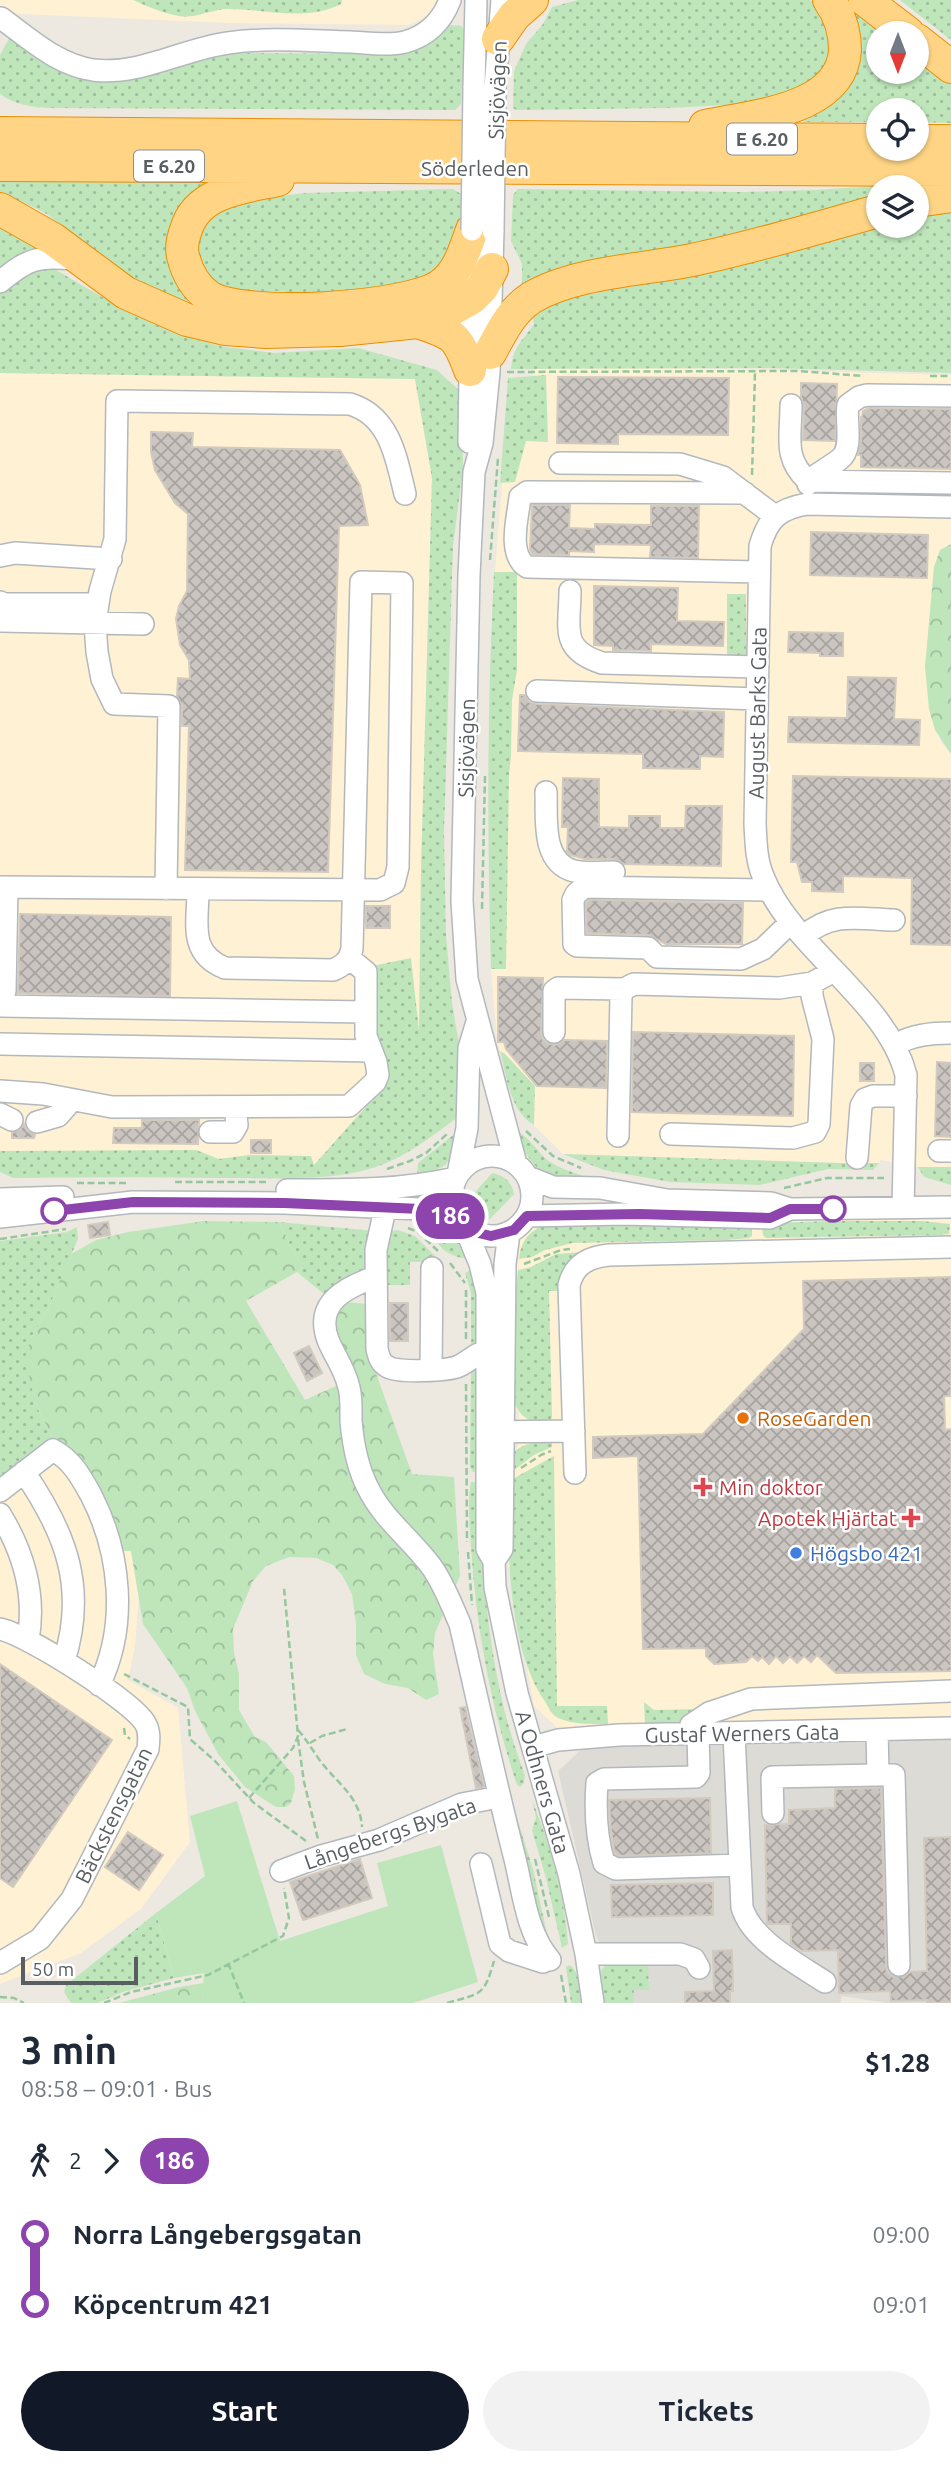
<!DOCTYPE html>
<html lang="en">
<head>
<meta charset="utf-8">
<style>
	:root { --surface:#fff; --page:#f2f2f3; --text:#1f2937; --muted:#747a83; --accent:#111827 }
	body { margin:0; font-family:Ubuntu,sans-serif; background:var(--page); color:var(--text); height:100vh; display:flex; flex-direction:column; font-size:26px; white-space:nowrap }
	* { box-sizing:border-box; margin:0 }
	p { font-size:23px; color:var(--muted) }
	.icon { flex:none; width:38px; height:38px; fill:none; stroke:currentColor; stroke-width:2; stroke-linecap:round; stroke-linejoin:round }
	.map { position:relative; height:2003px; overflow:hidden }
	.sheet { display:flex; flex-direction:column; background:var(--surface); flex:1 }
	.sheet>* { flex:none }
	.badge { padding:0 14px; border-radius:23px; font-size:24px; line-height:46px }
	.needle { width:46px; rotate:180deg }
	.tools { position:absolute; left:866px; top:21px; display:grid; gap:14px }
	.tools a { display:grid; place-items:center; width:63px; height:63px; border-radius:50%; background:var(--surface); box-shadow:0 2px 5px #0004; font-size:35px }
	.scale { position:absolute; left:21px; bottom:18px; width:117px; box-sizing:border-box; padding-left:7px; border:4px solid #595e62; border-top:0; font-size:19px; line-height:24px; white-space:nowrap; color:#595e62; -webkit-text-stroke:5px #fff; paint-order:stroke }
	.map>.badge { position:absolute; translate:-50% -50%; box-shadow:0 0 0 4px #fff }
	.legs { display:flex; align-items:center; gap:10px; height:77px; padding:0 21px; font-size:23px }
	.legs p { margin-inline-start:auto }
	.headline { display:flex; align-items:center; justify-content:space-between; height:119px; padding:0 21px }
	h1 { font-size:38px; font-weight:700; line-height:52px }
	.action { display:flex; gap:14px; margin-top:auto; padding:14px 21px }
	.action a { flex:1; height:80px; border-radius:42px; background:var(--accent); color:#fff; font-size:28px; font-weight:700; line-height:80px; text-align:center }
	.action a+a { background:var(--page); color:var(--text) }
	ul { padding:0 21px; list-style:none }
	li { display:flex; align-items:center; gap:24px; height:70px; font-size:26px }
	li i { display:grid; place-items:center; width:10px; height:100%; margin:0 9px; background:currentColor }
	li i::after { content:''; width:18px; height:18px; margin:-9px; border:5px solid; border-radius:50%; background:var(--surface) }
	li p { margin-inline-start:auto }
	li:first-child i { background:linear-gradient(#0000 50%,currentColor 0) }
	li:last-child i { background:linear-gradient(currentColor 50%,#0000 0) }
	.map>svg:first-child { display:block }
	.commercial { fill:#fff1d3 }
	.industrial { fill:#dddbd5 }
	.grass { fill:url(#grass-dots) }
	.forest { fill:url(#forest-crowns) }
	.park { fill:#bfe6bb }
	.building { fill:url(#building-cross-hatch); stroke:#d2cabf; stroke-width:2 }
	.lines { fill:none; stroke-linecap:round; stroke-linejoin:round }
	.minor-casing { stroke:#b3b8bc; stroke-width:24 }
	.highway-casing { stroke:#ed8d00; stroke-width:34 }
	.path { stroke:#94c79e; stroke-width:2.5; stroke-dasharray:7 3.5; stroke-linecap:butt }
	.minor { stroke:#fff; stroke-width:21 }
	.highway { stroke:#ffd585; stroke-width:32 }
	.minor-bridge-casing { stroke:#b3b8bc; stroke-width:24; stroke-linecap:butt }
	.minor-bridge { stroke:#fff; stroke-width:21 }
	.line-1-casing { stroke:#fff; stroke-width:16 }
	.line-1 { stroke:#8e44ad; stroke-width:10 }
	.stop-1-dot { fill:#fff; stroke:#8e44ad; stroke-width:3.5 }
	.food-dot { fill:#e8710a; stroke:#fff; stroke-width:2.5 }
	.health-dot { fill:#e0444e; stroke:#fff; stroke-width:2.5 }
	.shop-dot { fill:#3f7fe0; stroke:#fff; stroke-width:2.5 }
	.labels { text-anchor:middle; dominant-baseline:central; stroke-width:5; stroke-linejoin:round; paint-order:stroke }
	.shield { fill:#fff; stroke:#8b8e91; stroke-width:2 }
	.shield-label { font-size:19px; font-weight:bold; fill:#595e62 }
	.street-label { font-size:21px; fill:#595e62; stroke:#fff }
	.food-label { font-size:21px; fill:#c56008; stroke:#fff; text-anchor:start }
	.health-label { font-size:21px; fill:#be3a42; stroke:#fff; text-anchor:start }
	.shop-label { font-size:21px; fill:#366cbe; stroke:#fff; text-anchor:start }
</style>
</head>
<body>
<div class="map">
<svg width="951" height="2003" viewBox="0 0 951 2003">
	<defs>
		<pattern id="grass-dots" width="8" height="8" patternUnits="userSpaceOnUse" patternTransform="scale(1.75)"><rect width="8" height="8" fill="#bfe6bb"/><path d="M2 2h.1M6 6h.1" fill="none" stroke="#9ebe9b" stroke-width="1.8" stroke-linecap="round"/></pattern>
		<pattern id="forest-crowns" width="20" height="18" patternUnits="userSpaceOnUse" patternTransform="scale(1.75)"><rect width="20" height="18" fill="#bfe6bb"/><path d="M2 6a3 3 0 1 1 6 0M12 15a3 3 0 1 1 6 0" fill="none" stroke="#9ebe9b"/></pattern>
		<pattern id="building-cross-hatch" width="8" height="8" patternUnits="userSpaceOnUse" patternTransform="scale(1.75)"><rect width="8" height="8" fill="#cac5c0"/><path d="M0 0l8 8M0 8l8-8" fill="none" stroke="#a7a39f"/></pattern>
	</defs>
	<rect width="100%" height="100%" fill="#ede9e0"/>
	<path class="commercial" d="M0,0H440L427,17L408,25L228,23L0,13Z
		M535,367H643L951,375V544L940,550L934,567L925,667L941,742L951,754V1167H918L881,1160L879,1163H839L563,1154L520,1112L511,1092L497,1041L491,969V624L502,484Z
		M0,373L415,379L432,478L421,869L419,1040L389,1081L314,1165L0,1151Z
		M951,1216V1724L562,1732L534,1706L505,1547L507,1458L518,1446L519,1413L510,1395L515,1242L538,1219L764,1220Z
		M54,1441L131,1551L139,1593L135,1645L130,1671L126,1679L178,1708L190,1842L141,1909L81,1953L0,1984V1483Z"/>
	<path class="industrial" d="M951,1736V2003H887L842,1996L840,2003H603L601,1971L607,1963L606,1945L599,1942L596,1936L558,1771L584,1747Z"/>
	<path class="grass" d="M133,0H342L341,4C307,22 264,9 228,9C212,9 195,19 179,16C163,13 148,7 133,0Z
		M578,0H810L823,10L833,46L824,66L812,83L791,96L728,105L668,108L516,110L513,108L514,71L526,44L543,24L552,7Z
		M900,0H951V40Z
		M847,1H851L895,33H878V72H917V52L951,78V123L917,122V110H878V122H804L801,117C814,109 826,107 837,96Z
		M450,25L461,26L465,31L461,104L455,110L49,108C31,107 16,105 0,94V55L10,37L50,63L238,53L397,54L424,45L444,27Z
		M0,179L215,180L192,198L190,301C162,309 72,231 45,213C31,205 15,200 0,195Z
		M905,184H951L878,187V201L750,235L587,263C556,263 548,274 522,286V264L511,241L513,195L518,189L741,192L816,190Z
		M453,189L461,194V232L458,247L420,285L289,296L284,291C237,291 187,292 197,228L232,202L305,193Z
		M951,209V373L769,368L511,369C513,346 522,342 534,324L532,313L528,307L878,226H917V214Z
		M0,222L41,245L16,259L0,272Z
		M28,270H56L102,297L180,335L224,347L274,353L358,348L437,370L462,393L463,470L453,545L444,833L446,935L452,1003L460,1050L458,1117C432,1136 408,1156 376,1167C330,1182 271,1178 222,1178C152,1177 83,1177 13,1178L0,1172V1151L196,1150L219,1159L249,1155L311,1156L314,1165L389,1081L371,1036L372,966L411,958L419,1030L421,869L432,478L415,379L0,373V292Z
		M546,375L548,442L526,441L515,482L500,483L508,378Z
		M494,572H517V670L512,700L511,756L509,775L506,969H491C487,836 487,704 494,572Z
		M727,594H746V658H727Z
		M500,1051L505,1054L535,1086L534,1125C510,1112 506,1074 500,1051Z
		M457,1132C452,1163 449,1169 417,1175L418,1163Z
		M517,1132C527,1134 539,1154 550,1162C561,1169 575,1173 587,1177L588,1179C543,1178 536,1175 516,1135Z
		M563,1154L839,1163H879L873,1170L828,1169L760,1185L670,1182L604,1170Z
		M918,1167H951V1185L924,1177Z
		M492,1173C504,1175 512,1182 514,1194L490,1219C478,1218 471,1211 469,1199Z
		M428,1221C455,1228 459,1235 472,1259C446,1258 434,1245 428,1221Z
		M559,1221L752,1227V1236L749,1238L726,1240L572,1243L545,1250L532,1257L519,1259C522,1233 537,1226 559,1221Z
		M834,1221H922L950,1224L949,1234L937,1235L766,1238L763,1235L762,1227L765,1223Z
		M279,1222L374,1231L370,1266L325,1295L297,1272L302,1269Z
		M77,1227L78,1239L49,1307L31,1338L35,1403L54,1441L0,1483V1241L67,1232Z
		M398,1230L415,1236L441,1262H410V1285H383V1255L391,1231Z
		M582,1252L560,1291H549L552,1416L550,1423C536,1423 524,1421 517,1408C505,1388 515,1297 518,1270L531,1267L556,1254Z
		M471,1270L477,1276L478,1341L471,1350V1293L465,1273Z
		M478,1365V1472H473L470,1467L471,1372Z
		M552,1441V1447L534,1455L513,1471L510,1455C522,1443 535,1442 552,1441Z
		M554,1456L557,1706H607L608,1724C593,1724 568,1725 555,1716C552,1714 548,1707 546,1703C508,1651 506,1543 509,1481Z
		M471,1482H477C484,1582 488,1680 525,1775L524,1783L520,1787L517,1785C491,1708 476,1628 471,1547C470,1526 467,1502 471,1482Z
		M644,1702L654,1710L701,1709L679,1723L645,1725Z
		M511,1799L533,1869L550,1948L545,1946L508,1800Z
		M532,1800C550,1844 565,1896 568,1944L562,1948L546,1878L532,1830L536,1818Z
		M156,1913L174,1978L123,1992L98,2003H71L64,1992L66,1985Z
		M607,1963H648L649,1990H634L633,2003H603L601,1971Z
		M570,1965C580,1972 580,1991 582,2003H571L566,1967Z"/>
	<path class="forest" d="M951,544V754L935,730L929,709L925,667L934,567L940,550Z
		M204,1221L279,1222L302,1269L246,1301L305,1400L351,1379L329,1331L334,1310L346,1302L368,1304L372,1362L412,1474L454,1477L460,1576L435,1633L433,1654L439,1694L426,1700L408,1688L385,1684L364,1674L356,1655V1624L352,1594L342,1575L333,1565L316,1558L289,1557L266,1566L253,1581L233,1629L234,1653L239,1674V1710L255,1737L266,1742L294,1776L295,1789L291,1803L286,1807H276L265,1800L245,1787L218,1754L195,1711L187,1688L143,1624L131,1551H118L54,1441L35,1403L25,1358L31,1338L49,1307L71,1254L96,1240L128,1232Z
		M204,1983L202,2003H119L179,1987Z"/>
	<path class="park" d="M237,1801L280,1941L388,1906L377,1863L441,1845L478,1982L413,2003H202L204,1973L174,1978L156,1913L205,1876L190,1816Z"/>
	<path class="building" d="M558,377L729,378L728,435L618,434V444L557,443Z
		M801,383L837,384L835,441L803,440L804,405L801,397Z
		M869,408L951,409V469L861,467V455H858L861,441V417H862L863,411Z
		M151,432L193,433L192,447L340,450L360,485L368,525L339,526L328,872L185,870L189,726H182V706L177,696L178,678L190,679L189,660L180,645L176,619L179,606L187,591L188,514L175,503L155,470L151,452Z
		M532,505H570L569,528L595,529V524L651,525V506H699L698,558L650,557L651,545L594,544V552L569,551V555L532,554L530,550Z
		M811,532L928,535L927,578L810,575Z
		M594,586L678,588L677,621L724,622L723,646L651,644V651L613,650V646L594,645Z
		M789,632L843,633V656H820V653L788,652Z
		M848,677L896,678L894,719L920,720L919,745L788,742L789,717L847,718Z
		M520,695H525L529,702L537,704L724,712L723,757L700,756V769L643,768V754L518,751Z
		M793,776L951,779V945L911,944L912,878L843,876V892L812,891V882H802L797,862H791Z
		M563,778L599,779V827L629,828V816H660V828H685L686,806H722L721,866L624,864L614,859H585L571,855L567,852L568,827H562Z
		M589,900L743,903L742,944H666L648,935L587,933L586,903Z
		M366,906H390V928H366Z
		M20,914L171,917L170,996L18,993Z
		M498,977L543,978L541,1032L543,1040L547,1043L555,1045L564,1040L607,1041L606,1088L537,1086L506,1049L504,1042H498Z
		M633,1032L794,1036L793,1116L632,1112Z
		M937,1062L951,1063V1137L935,1136Z
		M860,1063H874V1081H860Z
		M142,1120H199L198,1144L113,1143L114,1128H142Z
		M24,1124L27,1131L35,1135L34,1138H12V1133L20,1130Z
		M251,1140H271V1153H251Z
		M108,1222L110,1235L90,1238L88,1225Z
		M951,1277V1396H944L945,1430L951,1429V1671L836,1673L817,1655L811,1662L804,1656L797,1663L790,1656L783,1663L776,1656L769,1664L762,1657L758,1661L752,1656L746,1662L714,1664L706,1656V1648L643,1649L638,1456L593,1458V1437L703,1434L804,1329L803,1281Z
		M390,1303H408V1341H390Z
		M309,1346L322,1373L307,1381L294,1353Z
		M0,1664L112,1740L13,1887L0,1878Z
		M465,1707L484,1787L476,1788L460,1708Z
		M881,1788L886,1965L887,1972L893,1977L905,1976L910,1972L927,1971L924,1838L951,1837V2003H927V2000L891,2001L890,1991L839,1993L838,1950L802,1951L791,1944V1924H767L765,1825L789,1824V1810L835,1808V1789Z
		M710,1798L711,1853L619,1856L615,1854L611,1832L609,1800Z
		M128,1832L163,1855L139,1890L105,1867Z
		M360,1859L372,1898L303,1920L290,1882Z
		M713,1883V1915L612,1917L611,1885Z
		M732,1950L733,1991H730V2003H685V1992L714,1991L713,1951Z"/>
	<g class="lines">
		<defs>
			<path id="minor" d="M1,18C30,39 56,64 93,70C139,76 183,49 228,43C269,37 310,41 351,42C368,43 388,46 405,42C427,36 442,21 450,0
				M474,88L476,0
				M495,88L502,0
				M493,231L489,372L482,443L474,472L469,575L462,901L467,979L516,1164
				M0,282C31,256 38,257 78,259
				M791,405C791,437 783,458 808,481L951,483
				M469,442L472,243
				M560,463L680,464L723,477L775,516
				M808,484V481C818,473 830,467 840,459C854,448 845,420 848,405L859,397L867,395L951,396
				M745,493L527,492L520,497C518,517 507,554 527,567L759,572
				M0,556L15,553L111,559
				M570,591C570,628 559,649 602,663L758,667
				M0,602L4,604H97
				M0,621L143,624
				M537,691L757,699
				M546,792C547,819 541,862 574,871C587,874 601,872 614,872
				M0,887L380,890L394,883L398,867L402,583L361,582L352,949C349,961 344,965 333,970L225,968C188,953 198,923 198,890
				M166,889L169,706L114,704L102,679L97,652L95,623L100,591L115,539L117,401L350,404C390,416 396,457 405,494
				M769,890L584,887L576,894L573,900L574,944L577,946L648,948L657,957L741,959L763,949L791,922
				M804,936C832,911 859,919 894,920
				M5,991L7,888
				M0,1006L366,1012
				M554,1032V991L558,988L624,989
				M0,1044L371,1051
				M894,1045C913,1035 930,1033 951,1033
				M0,1091L43,1094L112,1107L349,1106L375,1082L378,1075L376,1062L366,1036V972L349,958
				M0,1114L12,1120
				M37,1122L58,1116L72,1100
				M210,1132H233L237,1125L235,1107
				M671,1134L793,1138L815,1132L819,1124L823,1039L812,996V983
				M618,1136L621,996L624,989L634,984L779,988L812,983L834,971
				M939,1151H951
				M452 1196a40 40 0 1 1 80 0a40 40 0 1 1-80 0Z
				M857,1158L861,1106L865,1099L873,1096H906
				M458,1174L467,1128L469,1048L477,1022
				M528,1177L553,1187L600,1188L667,1200L771,1203L790,1209L951,1207
				M287,1190C346,1190 397,1191 456,1178
				M0,1199L63,1197
				M903,1208L906,1075C887,1000 791,948 763,876C756,860 756,841 755,824L760,546C768,518 779,509 807,504L951,507
				M385,1209L376,1250L377,1349C379,1357 380,1363 388,1367C398,1373 448,1371 459,1366C470,1361 476,1352 488,1352
				M527,1216L624,1214L770,1218L790,1209
				M0,1217L133,1202L284,1203L421,1209L458,1218
				M464,1225L480,1264L487,1293V1549L494,1561L495,1587L517,1693L569,1874L586,1954L593,2003
				M375,1277C347,1287 314,1302 328,1340C334,1355 344,1368 348,1384C352,1395 351,1409 351,1421C353,1444 357,1467 368,1488C383,1519 411,1539 431,1566C444,1584 451,1604 460,1624C478,1702 495,1781 515,1859C523,1892 527,1934 550,1960
				M431,1370L432,1268
				M492,1432L574,1431
				M24,1472C66,1533 87,1588 64,1661
				M575,1473L569,1285C574,1265 588,1257 609,1255L951,1247
				M0,1491L53,1450C72,1460 81,1477 91,1495C121,1553 128,1626 99,1685
				M0,1514C24,1553 36,1595 28,1640
				M494,1561L502,1549L505,1264L509,1233
				M0,1629C26,1634 132,1701 145,1723C150,1731 149,1740 148,1749L72,1899L40,1939L0,1963
				M877,1730L878,1775H894L899,1965
				M691,1734V1725L709,1713L751,1699L951,1691
				M698,1734L699,1773L696,1777L604,1779L597,1783C595,1810 596,1837 604,1863L616,1869L740,1865
				M734,1734L742,1907C751,1940 798,1964 825,1982
				M533,1747L558,1740L619,1735L951,1728
				M773,1813L772,1777L878,1775
				M481,1864L500,1944L509,1951L543,1962
				M281,1871L321,1856L379,1840L462,1804L499,1797
				M586,1954H680L694,1959L699,1968"/>
			<path id="highway" d="M865,0L908,33
				M498,39L514,16L532,0
				M917,40L951,67
				M705,126C750,116 842,111 845,50C845,32 840,15 829,0
				M0,133L878,140
				M917,141H951
				M0,165L951,170
				M278,180C244,187 197,191 186,230C183,238 181,248 183,256C187,272 194,286 208,296C241,319 408,309 441,285C459,272 465,249 472,230
				M917,201L951,196
				M0,209L53,239L126,293L187,320L225,329L266,332L340,330L418,322L449,311L472,298L482,288L492,269
				M418,322C454,334 457,335 470,370
				M490,353C501,333 511,311 531,298C574,272 643,270 692,260C755,247 817,228 878,211"/>
		</defs>
		<use href="#minor" class="minor-casing"/>
		<use href="#highway" class="highway-casing"/>
		<path class="path" d="M507,372L798,371L864,376
			M930,376H951
			M752,475L755,373
			M490,560L498,458
			M482,909L485,776
			M526,1131L553,1156L581,1168
			M387,1169L410,1161L426,1153L447,1134
			M175,1182H269
			M77,1183H129
			M784,1188L827,1178H884
			M408,1228L418,1232L438,1251
			M0,1239L66,1229
			M450,1263L465,1283
			M524,1264L561,1250L570,1249
			M466,1339V1290
			M466,1384L467,1542
			M521,1468L541,1455L551,1451
			M468,1552L472,1605
			M124,1674L188,1707L190,1739L215,1761L254,1803L306,1841
			M124,1728L125,1735L130,1739
			M298,1730C307,1740 313,1751 321,1762C338,1784 360,1797 362,1827
			M298,1739L304,1782L318,1839
			M310,1743L322,1736L347,1729
			M249,1798L293,1748L298,1736L284,1588
			M535,1859L549,1917
			M228,1963L244,2003
			M561,1975L566,2003
			M0,1997L14,1998L24,2003
			M104,2003L131,1992L208,1975L283,1936L289,1918L284,1888
			M447,2003C482,1993 484,1996 494,1961"/>
		<use href="#minor" class="minor"/>
		<use href="#highway" class="highway"/>
		<defs>
			<path id="minor-bridge" d="M472,230L474,88
				M493,231L495,88"/>
		</defs>
		<use href="#minor-bridge" class="minor-bridge-casing"/>
		<use href="#minor-bridge" class="minor-bridge"/>
	</g>
	<g class="lines">
		<defs>
			<path id="line-1" d="M54,1211L133,1202L284,1203L421,1209L458,1218L474,1232L491,1236L514,1230L527,1216L639,1214L770,1218L790,1209H833"/>
		</defs>
		<use href="#line-1" class="line-1-casing"/>
		<use href="#line-1" class="line-1"/>
	</g>
	<g class="stop-1-dot">
		<circle cx="833" cy="1209" r="12"/>
		<circle cx="54" cy="1211" r="12"/>
	</g>
	<circle class="food-dot" cx="743" cy="1418" r="7"/>
	<g class="health-dot">
		<path d="M699.5 1476.5h7v7h7v7h-7v7h-7v-7h-7v-7h7z"/>
		<path d="M907.5 1507.5h7v7h7v7h-7v7h-7v-7h-7v-7h7z"/>
	</g>
	<circle class="shop-dot" cx="796" cy="1553" r="7"/>
	<g class="labels">
		<g class="shield">
			<rect x="727" y="123.5" width="70" height="31" rx="5"/>
			<rect x="134" y="150.5" width="70" height="31" rx="5"/>
		</g>
		<g class="shield-label">
			<text x="762" y="139">E 6.20</text>
			<text x="169" y="166">E 6.20</text>
		</g>
		<g class="street-label">
			<text transform="translate(497 90) rotate(-88)">Sisjövägen</text>
			<text x="475" y="168">Söderleden</text>
			<text transform="translate(757 713) rotate(-89)">August Barks Gata</text>
			<text transform="translate(466 748) rotate(-89)">Sisjövägen</text>
			<text transform="translate(742 1733) rotate(-1)">Gustaf Werners Gata</text>
			<text transform="translate(543 1782) rotate(74)">A Odhners Gata</text>
			<text transform="translate(113 1815) rotate(-64)">Bäckstensgatan</text>
			<text transform="translate(390 1833) rotate(-19)">Långebergs Bygata</text>
		</g>
		<g class="food-label">
			<text x="757" y="1418">RoseGarden</text>
		</g>
		<g class="health-label">
			<text x="719" y="1487">Min doktor</text>
			<text x="897" y="1518" text-anchor="end">Apotek Hjärtat</text>
		</g>
		<g class="shop-label">
			<text x="810" y="1553">Högsbo 421</text>
		</g>
	</g>
</svg>
<div class="tools">
<a><svg class="needle" viewBox="-14 -14 28 28"><path d="M0-13l5 13h-10z" fill="#e53935"/><path d="M0 13l5-13h-10z" fill="#747a83"/></svg></a>
<a><svg class="icon" aria-label="locate" viewBox="0 0 24 24"><circle cx="12" cy="12" r="6"/><path d="M12 2v4M12 18v4M2 12h4M18 12h4"/></svg></a>
<a><svg class="icon" aria-label="layers" viewBox="0 0 24 24"><path d="M12 4l9 5-9 5-9-5zM3 14l9 5 9-5"/></svg></a>
</div>
<div class="scale">50 m</div>
<b class="badge" style="left:450px;top:1216px;background:#8e44ad;color:#fff">186</b>
</div>
<section class="sheet">
<div class="headline"><div><h1>3 min</h1><p>08:58 – 09:01 · Bus</p></div><b>$1.28</b></div>
<div class="legs"><svg class="icon" aria-label="walk" viewBox="0 0 24 24"><circle cx="13" cy="4" r="2"/><path d="M13 8l-2 6 4 7M11 14l-3 7M7 12l3-4h3l4 4"/></svg>2<svg class="icon" aria-label="forward" viewBox="0 0 24 24"><path d="M9 5l7 7-7 7"/></svg><b class="badge" style="background:#8e44ad;color:#fff">186</b></div>
<ul>
<li><i style="color:#8e44ad"></i><b>Norra Långebergsgatan</b><p>09:00</p></li>
<li><i style="color:#8e44ad"></i><b>Köpcentrum 421</b><p>09:01</p></li>
</ul>
<div class="action"><a>Start</a><a>Tickets</a></div>
</section>
</body>
</html>
